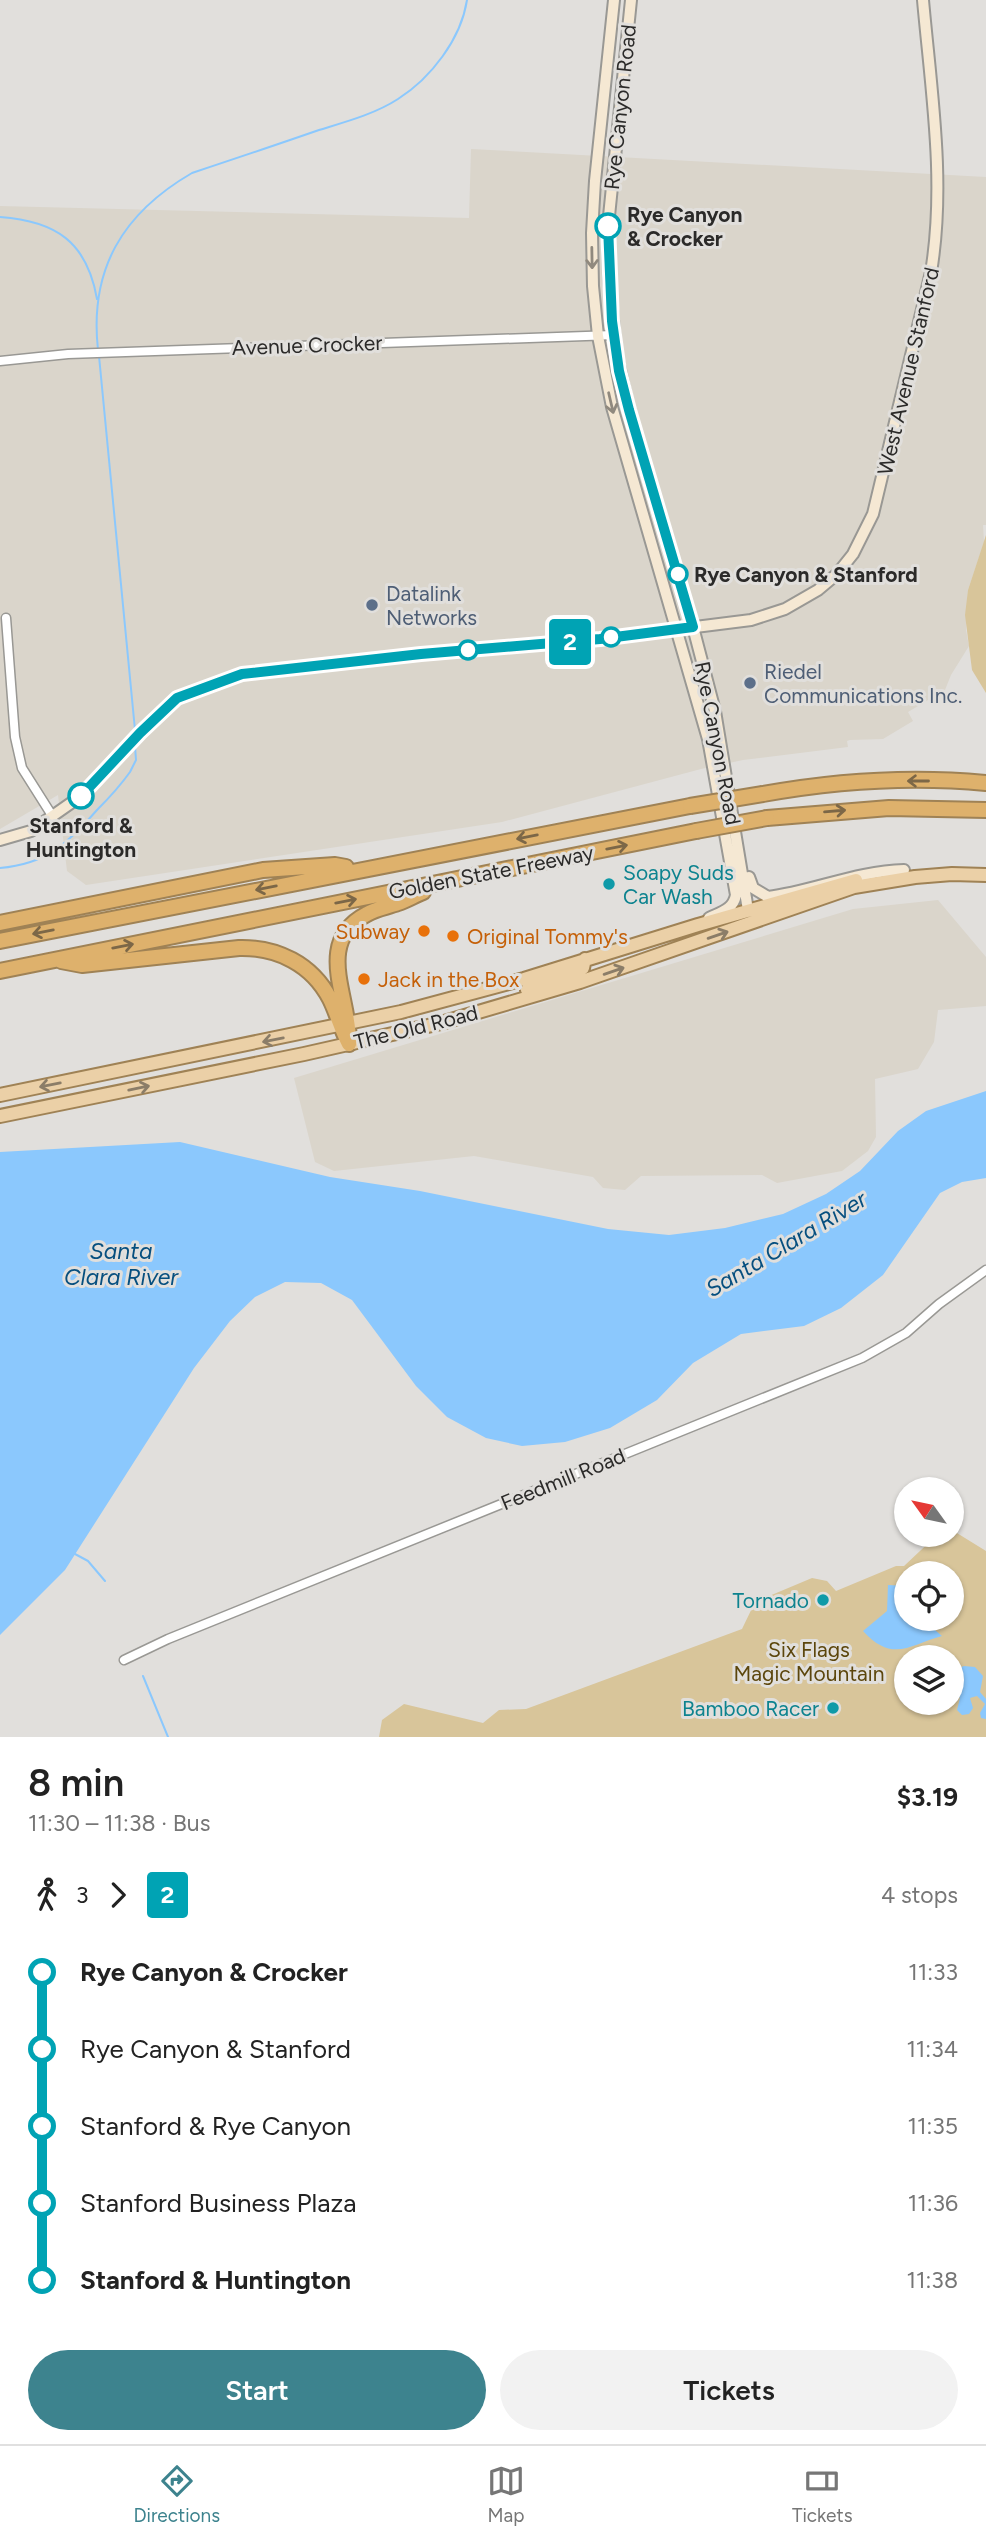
<!DOCTYPE html>
<html lang="en">
<head>
<meta charset="utf-8">
<style>
	:root { --surface:#fff; --page:#f2f2f2; --text:#222; --muted:#767676; --line:#e0e0e0; --accent:#3d838e }
	body { margin:0; font-family:Figtree,sans-serif; background:var(--page); color:var(--text); height:100vh; display:flex; flex-direction:column; font-size:26px; white-space:nowrap }
	* { box-sizing:border-box; margin:0 }
	p { font-size:23px; color:var(--muted) }
	.icon { flex:none; width:38px; height:38px; fill:none; stroke:currentColor; stroke-width:2; stroke-linecap:round; stroke-linejoin:round }
	.map { position:relative; height:1737px; overflow:hidden }
	.panel { display:flex; flex-direction:column; background:var(--surface); flex:1 }
	.panel>* { flex:none }
	.badge { padding:0 14px; border-radius:5px; font-size:24px; line-height:46px }
	.needle { width:46px; rotate:303deg }
	.buttons { position:absolute; left:894px; top:1477px; display:grid; gap:14px }
	.buttons a { display:grid; place-items:center; width:70px; height:70px; border-radius:50%; background:var(--surface); box-shadow:0 2px 5px #0004; font-size:35px }
	.map>.badge { position:absolute; translate:-50% -50%; box-shadow:0 0 0 4px #fff }
	.legs { display:flex; align-items:center; gap:10px; height:77px; padding:0 28px; font-size:23px }
	.legs p { margin-inline-start:auto }
	.headline { display:flex; align-items:center; justify-content:space-between; height:119px; padding:0 28px }
	h1 { font-size:38px; font-weight:600; line-height:52px }
	.primary-button { display:flex; gap:14px; margin-top:auto; padding:14px 28px }
	.primary-button a { flex:1; height:80px; border-radius:42px; background:var(--accent); color:#fff; font-size:28px; font-weight:600; line-height:80px; text-align:center }
	.primary-button a+a { background:var(--page); color:var(--text) }
	ul { padding:0 28px; list-style:none }
	li { display:flex; align-items:center; gap:24px; height:77px; font-size:26px }
	li i { display:grid; place-items:center; width:10px; height:100%; margin:0 9px; background:currentColor }
	li i::after { content:''; width:18px; height:18px; margin:-9px; border:5px solid; border-radius:50%; background:var(--surface) }
	li p { margin-inline-start:auto }
	li:first-child i { background:linear-gradient(#0000 50%,currentColor 0) }
	li:last-child i { background:linear-gradient(currentColor 50%,#0000 0) }
	.tabs { display:flex; justify-content:space-around; align-items:center; height:98px; border-top:2px solid var(--line); background:var(--surface); font-size:19px; color:var(--muted) }
	.tabs a { display:grid; justify-items:center; gap:4px }
	.tabs .selected { color:var(--accent) }
	.map>svg:first-child { display:block }
	.built { fill:#dad5cb }
	.green { fill:#d8c59a; fill-rule:evenodd }
	.water { fill:#8bc8fd }
	.lines { fill:none; stroke-linecap:round; stroke-linejoin:round }
	.stream { stroke:#8bc8fd; stroke-width:2 }
	.street-casing { stroke:#999894; stroke-width:11 }
	.secondary-casing { stroke:#999894; stroke-width:14 }
	.primary-casing { stroke:#9f8255; stroke-width:16 }
	.highway-casing { stroke:#9f8255; stroke-width:18 }
	.street { stroke:#fff; stroke-width:8 }
	.secondary { stroke:#f5e8d3; stroke-width:10 }
	.primary { stroke:#ebd0a7; stroke-width:12 }
	.highway { stroke:#deb16c; stroke-width:14 }
	.highway-bridge-casing { stroke:#9f8255; stroke-width:18; stroke-linecap:butt }
	.highway-bridge { stroke:#deb16c; stroke-width:14 }
	.oneway { stroke:#90897e }
	.oneway2 { stroke:#7c6747 }
	.oneway3 { stroke:#8b7d68 }
	.line-1-casing { stroke:#fff; stroke-width:16 }
	.line-1 { stroke:#00a3b4; stroke-width:10 }
	.stop-1-dot { fill:#fff; stroke:#00a3b4; stroke-width:3.5 }
	.service-dot { fill:#5c6f8a; stroke:#e1dfdc; stroke-width:2.5 }
	.culture-dot { fill:#0f9aa8; stroke:#e1dfdc; stroke-width:2.5 }
	.food-dot { fill:#e8710a; stroke:#e1dfdc; stroke-width:2.5 }
	.labels { text-anchor:middle; dominant-baseline:central; stroke-width:6; stroke-linejoin:round; paint-order:stroke }
	.street-label { font-size:21px; fill:#2b2a29; stroke:#e1dfdc }
	.stop-label { font-size:21px; font-weight:bold; fill:#2b2a29; stroke:#e1dfdc; text-anchor:start }
	.service-label { font-size:21px; fill:#4e5e75; stroke:#e1dfdc; text-anchor:start }
	.culture-label { font-size:21px; fill:#0d838f; stroke:#e1dfdc; text-anchor:end }
	.food-label { font-size:21px; fill:#c56008; stroke:#e1dfdc; text-anchor:start }
	.park-label { font-size:21px; fill:#5c460c; stroke:#e1dfdc }
	.water-label { font-size:23px; font-style:italic; fill:#064f7f; stroke:#e1dfdc }
</style>
</head>
<body>
<div class="map">
<svg width="986" height="1737" viewBox="0 0 986 1737">
	<rect width="100%" height="100%" fill="#e1dfdc"/>
	<path class="built" d="M471,149L986,177V525H983L984,542L968,590L966,630L969,646L951,675L945,690L908,712L913,721L883,739L850,740L847,741L848,747L743,760L701,769L502,822L86,885L67,871L58,795L0,829V206L469,218Z
		M938,900L986,957V1006L938,1010L934,1042L918,1069L875,1079L876,1137L868,1151L842,1171L777,1183L762,1175L641,1176L625,1190L603,1188L593,1177L474,1156L334,1171L315,1162L294,1078L853,909Z"/>
	<path class="green" d="M986,535V693L972,670L965,615L968,590Z
		M952,1530L986,1551V1737H379L382,1720L404,1704L483,1723L499,1710L526,1709L742,1629L755,1602L812,1578L827,1581L836,1591L896,1566H904L937,1535H952ZM906,1573H952V1619H906ZM906,1657H952V1703H906Z"/>
	<path class="water" d="M986,1091V1178L962,1182L940,1193L883,1275L841,1308L804,1326L741,1334L693,1363L657,1400L610,1428L565,1442L522,1446L486,1438L447,1417L416,1386L352,1300L321,1283L285,1282L255,1297L230,1321L194,1368L65,1570L0,1635V1152L180,1142L330,1177L420,1191L608,1229L669,1235L725,1228L783,1214L826,1194L860,1171L898,1131L926,1111Z
		M888,1585L906,1586V1619H922L942,1636C911,1644 893,1664 863,1631L887,1611Z
		M964,1666L975,1667L983,1676L980,1692L986,1699V1719L981,1718L980,1713L985,1704L977,1696L970,1698L973,1708L969,1714L962,1715L957,1710L960,1698L953,1689L952,1676L959,1668Z"/>
	<g class="lines">
		<path class="stream" d="M0,217C56,221 87,242 97,299
			M98,350C89,269 123,213 192,173C234,159 276,145 319,130C345,122 375,114 398,99C431,78 461,39 467,0
			M99,356L135,730
			M0,868C47,864 68,843 97,810C109,798 120,786 130,772L136,760L135,746
			M75,1554L88,1561L105,1581
			M143,1676L168,1737"/>
		<defs>
			<path id="street" d="M0,361L68,354L614,335
				M6,618L15,737L22,768L53,817
				M124,1660L168,1639L862,1358L906,1333L939,1304L986,1270"/>
			<path id="secondary" d="M614,0L595,181L592,233L593,286L598,336L612,407L708,739L736,895C733,910 721,912 709,918
				M631,0L608,226L609,277L616,352L629,410L693,627L715,711L748,910
				M0,840L31,831L81,796L140,733L177,698L242,674L421,654L600,639L751,620L785,609L818,590L837,574L853,554L873,514L931,272C946,183 931,90 923,0
				M749,877L753,888L768,897C814,891 857,871 904,870"/>
			<path id="primary" d="M527,990L576,972L583,968L585,959
				M0,1095L401,1012L524,979L698,925L856,880
				M0,1116L304,1054L441,1023L580,982L854,887L915,877L952,874L986,875"/>
			<path id="highway" d="M763,794C835,781 913,776 986,783
				M767,818L889,808L986,810
				M0,923L263,870L335,865L346,867
				M0,941L690,806
				M61,961L82,965L239,948C277,947 312,964 330,999C337,1013 341,1029 349,1044
				M0,971L696,831
				M349,1043C350,997 313,942 367,914C377,908 388,907 398,903C407,900 415,895 423,892"/>
		</defs>
		<use href="#street" class="street-casing"/>
		<use href="#secondary" class="secondary-casing"/>
		<use href="#primary" class="primary-casing"/>
		<use href="#highway" class="highway-casing"/>
		<use href="#street" class="street"/>
		<use href="#secondary" class="secondary"/>
		<use href="#primary" class="primary"/>
		<use href="#highway" class="highway"/>
		<defs>
			<path id="highway-bridge" d="M690,806L763,794
				M696,831L767,818"/>
		</defs>
		<use href="#highway-bridge" class="highway-bridge-casing"/>
		<use href="#highway-bridge" class="highway-bridge"/>
	</g>
	<defs><path id="oneway-shaft" d="M-6 0H5M1.5-3L5.5 0L1.5 3" fill="none" stroke-width="1.6" stroke-linecap="round" stroke-linejoin="round" transform="scale(1.75)"/></defs>
	<g class="oneway">
		<use href="#oneway-shaft" transform="translate(592 258) rotate(89)"/>
		<use href="#oneway-shaft" transform="translate(611 403) rotate(77)"/>
	</g>
	<g class="oneway2">
		<use href="#oneway-shaft" transform="translate(918 781) rotate(180)"/>
		<use href="#oneway-shaft" transform="translate(835 811) rotate(-5)"/>
		<use href="#oneway-shaft" transform="translate(527 837) rotate(169)"/>
		<use href="#oneway-shaft" transform="translate(617 847) rotate(-11)"/>
		<use href="#oneway-shaft" transform="translate(266 888) rotate(169)"/>
		<use href="#oneway-shaft" transform="translate(346 901) rotate(-11)"/>
		<use href="#oneway-shaft" transform="translate(43 932) rotate(169)"/>
		<use href="#oneway-shaft" transform="translate(123 946) rotate(-11)"/>
	</g>
	<g class="oneway3">
		<use href="#oneway-shaft" transform="translate(718 935) rotate(-19)"/>
		<use href="#oneway-shaft" transform="translate(614 971) rotate(-19)"/>
		<use href="#oneway-shaft" transform="translate(273 1040) rotate(169)"/>
		<use href="#oneway-shaft" transform="translate(50 1085) rotate(169)"/>
		<use href="#oneway-shaft" transform="translate(139 1088) rotate(-12)"/>
	</g>
	<g class="lines">
		<defs>
			<path id="line-1" d="M81,796L140,733L177,698L242,674L421,654L600,639L693,627L629,410L619,371L612,321L608,226"/>
		</defs>
		<use href="#line-1" class="line-1-casing"/>
		<use href="#line-1" class="line-1"/>
	</g>
	<g class="stop-1-dot">
		<circle cx="608" cy="226" r="12"/>
		<circle cx="678" cy="574" r="9"/>
		<circle cx="611" cy="637" r="9"/>
		<circle cx="468" cy="650" r="9"/>
		<circle cx="81" cy="796" r="12"/>
	</g>
	<g class="service-dot">
		<circle cx="372" cy="605" r="7"/>
		<circle cx="750" cy="683" r="7"/>
	</g>
	<g class="culture-dot">
		<circle cx="609" cy="884" r="7"/>
		<circle cx="823" cy="1600" r="7"/>
		<circle cx="833" cy="1708" r="7"/>
	</g>
	<g class="food-dot">
		<circle cx="424" cy="931" r="7"/>
		<circle cx="453" cy="936" r="7"/>
		<circle cx="364" cy="979" r="7"/>
	</g>
	<g class="labels">
		<g class="street-label">
			<text transform="translate(620 107) rotate(-84)">Rye Canyon Road</text>
			<text transform="translate(307 345) rotate(-2)">Avenue Crocker</text>
			<text transform="translate(908 371) rotate(-77)">West Avenue Stanford</text>
			<text transform="translate(718 743) rotate(79)">Rye Canyon Road</text>
			<text transform="translate(491 872) rotate(-11)">Golden State Freeway</text>
			<text transform="translate(416 1027) rotate(-14)">The Old Road</text>
			<text transform="translate(563 1479) rotate(-22)">Feedmill Road</text>
		</g>
		<g class="stop-label">
			<text x="627" y="214">Rye Canyon<tspan x="627" dy="24">&amp; Crocker</tspan></text>
			<text x="694" y="574">Rye Canyon &amp; Stanford</text>
			<text x="81" y="825" text-anchor="middle">Stanford &amp;<tspan x="81" dy="24">Huntington</tspan></text>
		</g>
		<g class="service-label">
			<text x="386" y="593">Datalink<tspan x="386" dy="24">Networks</tspan></text>
			<text x="764" y="671">Riedel<tspan x="764" dy="24">Communications Inc.</tspan></text>
		</g>
		<g class="culture-label">
			<text x="623" y="872" text-anchor="start">Soapy Suds<tspan x="623" dy="24">Car Wash</tspan></text>
			<text x="809" y="1600">Tornado</text>
			<text x="819" y="1708">Bamboo Racer</text>
		</g>
		<g class="food-label">
			<text x="410" y="931" text-anchor="end">Subway</text>
			<text x="467" y="936">Original Tommy's</text>
			<text x="378" y="979">Jack in the Box</text>
		</g>
		<g class="park-label">
			<text x="809" y="1649">Six Flags<tspan x="809" dy="24">Magic Mountain</tspan></text>
		</g>
		<g class="water-label">
			<text transform="translate(786 1244) rotate(-31)">Santa Clara River</text>
			<text x="121" y="1251">Santa<tspan x="121" dy="26">Clara River</tspan></text>
		</g>
	</g>
</svg>
<div class="buttons">
<a><svg class="needle" viewBox="-14 -14 28 28"><path d="M0-13l5 13h-10z" fill="#e53935"/><path d="M0 13l5-13h-10z" fill="#767676"/></svg></a>
<a><svg class="icon" aria-label="locate" viewBox="0 0 24 24"><circle cx="12" cy="12" r="6"/><path d="M12 2v4M12 18v4M2 12h4M18 12h4"/></svg></a>
<a><svg class="icon" aria-label="layers" viewBox="0 0 24 24"><path d="M12 4l9 5-9 5-9-5zM3 14l9 5 9-5"/></svg></a>
</div>
<b class="badge" style="left:570px;top:642px;background:#00a3b4;color:#fff">2</b>
</div>
<section class="panel">
<div class="headline"><div><h1>8 min</h1><p>11:30 – 11:38 · Bus</p></div><b>$3.19</b></div>
<div class="legs"><svg class="icon" aria-label="walk" viewBox="0 0 24 24"><circle cx="13" cy="4" r="2"/><path d="M13 8l-2 6 4 7M11 14l-3 7M7 12l3-4h3l4 4"/></svg>3<svg class="icon" aria-label="forward" viewBox="0 0 24 24"><path d="M9 5l7 7-7 7"/></svg><b class="badge" style="background:#00a3b4;color:#fff">2</b><p>4 stops</p></div>
<ul>
<li><i style="color:#00a3b4"></i><b>Rye Canyon &amp; Crocker</b><p>11:33</p></li>
<li><i style="color:#00a3b4"></i><span>Rye Canyon &amp; Stanford</span><p>11:34</p></li>
<li><i style="color:#00a3b4"></i><span>Stanford &amp; Rye Canyon</span><p>11:35</p></li>
<li><i style="color:#00a3b4"></i><span>Stanford Business Plaza</span><p>11:36</p></li>
<li><i style="color:#00a3b4"></i><b>Stanford &amp; Huntington</b><p>11:38</p></li>
</ul>
<div class="primary-button"><a>Start</a><a>Tickets</a></div>
</section>
<nav class="tabs">
<a class="selected"><svg class="icon" aria-label="directions" viewBox="0 0 24 24"><path d="M12 3l9 9-9 9-9-9zM9 14v-3h6M13 9l2 2-2 2"/></svg>Directions</a>
<a><svg class="icon" aria-label="map" viewBox="0 0 24 24"><path d="M3 6l6-2 6 2 6-2v14l-6 2-6-2-6 2zM9 4v14M15 6v14"/></svg>Map</a>
<a><svg class="icon" aria-label="tickets" viewBox="0 0 24 24"><path d="M3 7h18v10H3zM15 7v10"/></svg>Tickets</a>
</nav>
</body>
</html>
